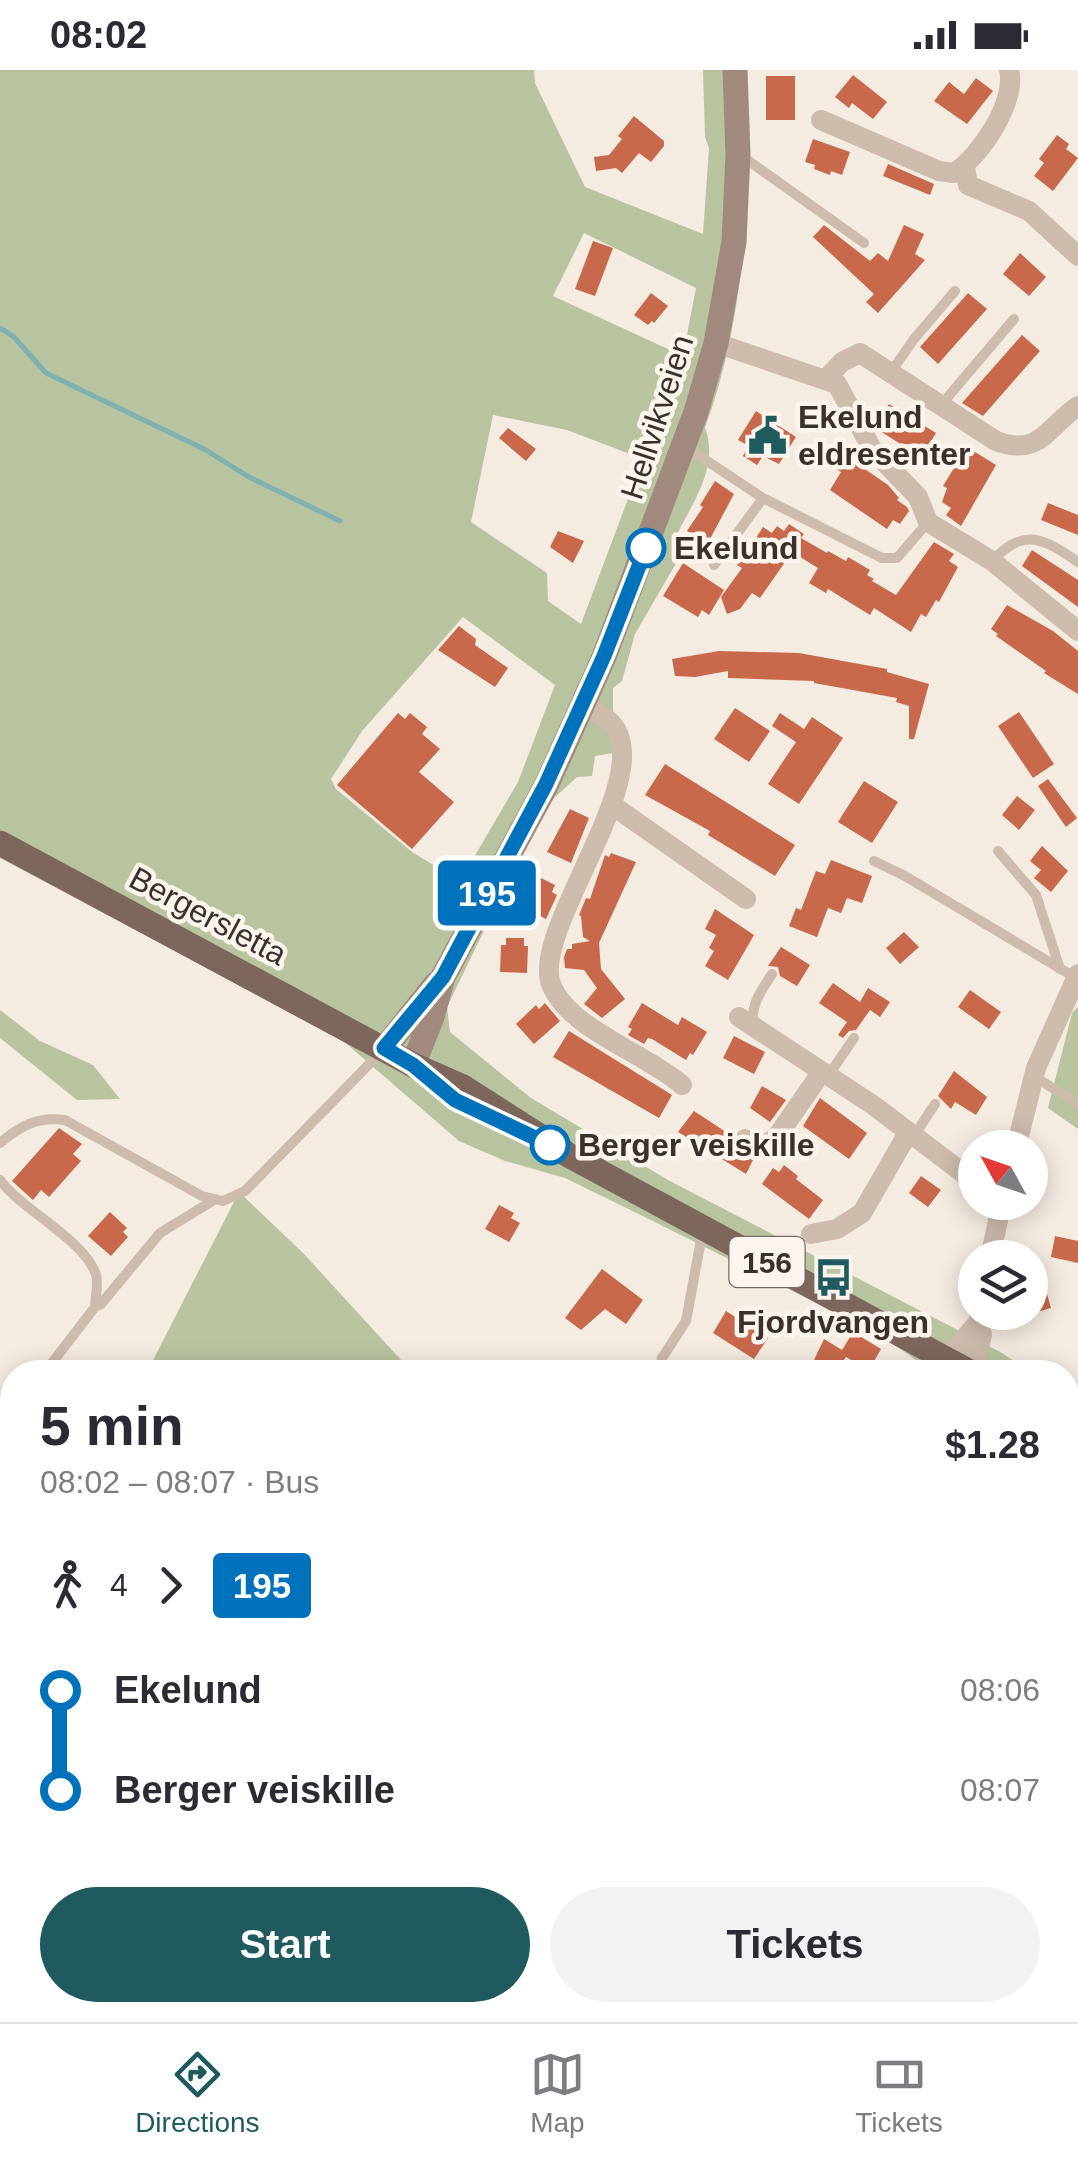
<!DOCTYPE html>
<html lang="en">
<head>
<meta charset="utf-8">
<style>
	:root { --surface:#fff; --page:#f2f2f3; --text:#2b2b33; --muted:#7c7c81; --line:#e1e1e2; --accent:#1f5a5e }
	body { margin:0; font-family:Helvetica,sans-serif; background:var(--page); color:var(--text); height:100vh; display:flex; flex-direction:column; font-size:38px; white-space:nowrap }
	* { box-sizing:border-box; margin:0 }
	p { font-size:32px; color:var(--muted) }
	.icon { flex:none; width:55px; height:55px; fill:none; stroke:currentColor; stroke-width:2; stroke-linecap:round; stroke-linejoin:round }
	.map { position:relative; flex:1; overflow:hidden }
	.side { position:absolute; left:0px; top:1290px; width:1080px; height:662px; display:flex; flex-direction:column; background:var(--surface); border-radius:40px 40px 0 0; box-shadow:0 5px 25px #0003 }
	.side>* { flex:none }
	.badge { padding:0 20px; border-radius:8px; font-size:35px; line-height:65px }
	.needle { width:65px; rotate:310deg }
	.controls { position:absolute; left:958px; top:1060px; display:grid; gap:20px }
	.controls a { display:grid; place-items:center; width:90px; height:90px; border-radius:50%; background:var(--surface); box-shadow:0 5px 25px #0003; font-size:50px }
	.map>.badge { position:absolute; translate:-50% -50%; box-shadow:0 0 0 5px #fff }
	.legs { display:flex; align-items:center; gap:15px; height:110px; padding:0 40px; font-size:32px }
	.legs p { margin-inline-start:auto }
	.headline { display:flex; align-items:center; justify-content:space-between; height:170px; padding:0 40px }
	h1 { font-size:55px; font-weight:700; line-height:75px }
	.action { display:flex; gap:20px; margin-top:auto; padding:20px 40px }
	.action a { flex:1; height:115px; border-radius:60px; background:var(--accent); color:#fff; font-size:40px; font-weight:700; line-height:115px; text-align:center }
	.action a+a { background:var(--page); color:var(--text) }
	ul { padding:0 40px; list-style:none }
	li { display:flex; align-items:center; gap:35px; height:100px; font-size:38px }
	li i { display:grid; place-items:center; width:15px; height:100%; margin:0 12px; background:currentColor }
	li i::after { content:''; width:25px; height:25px; margin:-12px; border:8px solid; border-radius:50%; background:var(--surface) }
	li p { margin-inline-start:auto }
	li:first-child i { background:linear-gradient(#0000 50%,currentColor 0) }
	li:last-child i { background:linear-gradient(currentColor 50%,#0000 0) }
	.status { display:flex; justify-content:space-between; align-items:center; height:70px; padding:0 50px; background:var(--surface); direction:ltr }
	.status svg { height:28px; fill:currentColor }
	.dock { display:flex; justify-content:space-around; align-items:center; height:140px; border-top:2px solid var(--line); background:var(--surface); font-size:28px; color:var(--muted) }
	.dock a { display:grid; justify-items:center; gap:5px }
	.dock .on { color:var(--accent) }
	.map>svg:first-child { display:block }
	.green { fill:#b8c4a0; fill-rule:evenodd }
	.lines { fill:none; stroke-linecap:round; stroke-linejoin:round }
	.stream { stroke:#7fb0b2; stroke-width:5 }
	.building { fill:#c8694b }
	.lane { stroke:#cdbbac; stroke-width:10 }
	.street { stroke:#cdbbac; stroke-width:20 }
	.secondary { stroke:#a18a7d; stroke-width:25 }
	.primary { stroke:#7d675c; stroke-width:25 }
	.line-1-casing { stroke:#fff; stroke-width:22 }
	.line-1 { stroke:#0072bc; stroke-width:15 }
	.stop-1-dot { fill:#fff; stroke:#0072bc; stroke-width:5 }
	.labels { text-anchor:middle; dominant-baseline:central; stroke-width:9; stroke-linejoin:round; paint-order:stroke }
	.shield { fill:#fbf5ee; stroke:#756b66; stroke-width:2.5 }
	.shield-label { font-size:30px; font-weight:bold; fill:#3b302b }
	.street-label { font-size:32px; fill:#3b302b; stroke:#fbf5ee }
	.poi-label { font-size:32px; font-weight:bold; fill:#3b302b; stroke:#fbf5ee; text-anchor:start }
	.stop-label { font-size:32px; font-weight:bold; fill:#3b302b; stroke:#fbf5ee; text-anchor:start }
</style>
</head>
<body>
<div class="status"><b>08:02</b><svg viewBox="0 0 49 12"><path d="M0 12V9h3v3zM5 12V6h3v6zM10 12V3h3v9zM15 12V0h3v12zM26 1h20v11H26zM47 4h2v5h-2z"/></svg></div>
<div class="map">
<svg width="1078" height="1952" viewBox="0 0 1078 1952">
	<rect width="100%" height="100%" fill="#f4ebe1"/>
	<path class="green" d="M0,0H534L535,13L585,117L703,164L709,78L705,67L703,0H747C750,121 747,244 705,358C720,397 691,435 674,470L682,483L635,564L622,611L613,618V683L595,686L592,706L577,707L553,729L519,788L447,937L450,962L531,1028L668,1110L1002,1283L1030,1302H919L926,1297L880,1265L653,1151L565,1108L505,1091L459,1071L342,970L0,788ZM584,163L696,218L683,286L553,226ZM493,345L567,360L643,389L581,554L548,531L547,503L471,452ZM463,547L555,615L518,712L460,811L412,782L336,719L331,709L362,661Z
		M1078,937V1059L1048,1038L1072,943Z
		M0,940L40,971L93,995L120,1029L77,1030L0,968Z
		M239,1122L304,1184L412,1302H147Z
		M1068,1328L1078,1335V1485L1068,1482Z
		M12,1445V1940H830L836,1952H0V1468Z
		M1068,1545L1078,1561V1856L1068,1844Z"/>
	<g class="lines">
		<path class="stream" d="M0,258L13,266L46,303L204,379L249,407L340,451"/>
	</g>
	<path class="building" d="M853,5L887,32L873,49L852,33L849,38L835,27Z
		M766,6H795V50H766Z
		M976,8L993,21L967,54L934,31L949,12L964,24Z
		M634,46L664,71V76L651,92L639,83L622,103L616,98L596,101L594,87L609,85L622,69L618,66Z
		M1057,65L1069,74L1066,79L1078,88L1053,121L1034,106L1044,93L1039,89Z
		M813,69L850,82L842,105L831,101L830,105L814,99L815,95L805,92Z
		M888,94L934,114L930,125L883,106Z
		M824,155L870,191L878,183L888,191L904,155L924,164L915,184L925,190L878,243L866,232L874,224L813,167Z
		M593,171L613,178L595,226L575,219Z
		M1020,183L1046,207L1029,226L1003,204Z
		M651,223L668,236L654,253L652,251L648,255L634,245Z
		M968,223L987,239L938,294L920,277Z
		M1022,265L1040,281L983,346L962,333Z
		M889,334L936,363L924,383L909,374L902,375L877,359L875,356Z
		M756,341L796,367L779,394L763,386L757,395L743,386L749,376L738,370Z
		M508,358L536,379L526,391L499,368Z
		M967,377L996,395L961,456L946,445L951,438L942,432L947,418L943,416Z
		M837,380L888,415L899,428L897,430L907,437L909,441L900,454L893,450L887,459L830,420L841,402L829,394Z
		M715,411L734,424L703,482L686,470L691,463L687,461L703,437L700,435Z
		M1048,433L1078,445V465L1041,450Z
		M789,454L804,464L801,468L827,483L828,481L846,491L848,487L870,500L867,505L874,509L872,511L896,525L934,472L954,484L949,491L958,497L939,532L936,530L926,547L921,544L911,562L874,538L870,545L828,519L826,523L809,513L818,498L792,482L760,528L752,523L740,539L727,544L721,527L742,498L737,495L752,474L763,457L772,463L777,456L784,461Z
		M558,461L584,471L573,493L550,477Z
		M1032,480L1078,510V537L1022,496Z
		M683,493L724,520L709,545L702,540L698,547L663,526Z
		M1007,535L1053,561L1078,581V624L1044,603L1046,601L996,566L998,564L991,559Z
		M459,556L476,569L475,575L508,598L495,617L438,580Z
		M719,581L799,583L887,599V602L929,614L914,669H909V636L896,632L897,628L814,613V611L728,608V601L695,607L675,606L672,589Z
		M735,638L770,661L749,692L714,669Z
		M1019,642L1054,694L1033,708L998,656Z
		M398,643L405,649L410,643L427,657L422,664L440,679L419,702L454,732L412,779L337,715Z
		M780,643L804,659L812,647L843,668L799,734L768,714L796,672L772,656Z
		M665,694L795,775L775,806L708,765L710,761L645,725Z
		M1048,709L1077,748L1066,757L1038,716Z
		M864,711L898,732L872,773L838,752Z
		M1017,726L1035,740L1019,760L1002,745Z
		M570,739L589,748L571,793L547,782Z
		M1042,776L1068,801L1051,822L1034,808L1041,800L1030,791Z
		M611,783L636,792L599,873L601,899L625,929L602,948L584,934L597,918L584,900L565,898L564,887L567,879H572V874L590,871L583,867L581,846L579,845L586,828L590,829L605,785L609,787Z
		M831,790L872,806L862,833L847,828L841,843L828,838L817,867L789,856L796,838L801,840L816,801L825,804Z
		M539,807L555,815L552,822L557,825L546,849L520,836L532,812L536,814Z
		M715,839L754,865L728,910L705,896L714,881L709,878L716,865L705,859Z
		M904,862L919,877L900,894L886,878Z
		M506,868H524V876H528L527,903L500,902L501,875H506Z
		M781,877L810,895L797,916L780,906L778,897L768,896Z
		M833,913L860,932L868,918L890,932L880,947L870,940L856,960L849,961L843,968L838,965L847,952L819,933Z
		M970,920L1001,942L989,959L958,937Z
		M545,933L560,951L534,974L516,954L536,935L539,939Z
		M642,933L678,955L682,947L707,962L693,985L690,983L686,990L652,969L648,968L644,974L628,965L632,959L628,957Z
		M569,961L672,1025L659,1048L553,987Z
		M734,966L765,982L754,1004L723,988Z
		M954,1001L987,1027L976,1045L955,1032L951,1039L938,1026Z
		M762,1016L786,1030L770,1052L750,1038Z
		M820,1028L867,1063L849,1089L803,1056Z
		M694,1041L732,1066L736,1080L753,1090L746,1104L678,1062Z
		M59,1058L82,1074L73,1084L81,1091L49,1127L41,1120L33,1130L12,1111Z
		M784,1095L798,1106L796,1109L823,1130L809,1149L762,1114L773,1098L779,1102Z
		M921,1106L941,1120L928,1137L909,1123Z
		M499,1135L514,1143L511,1148L520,1153L509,1172L485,1159Z
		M110,1142L127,1158L123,1162L128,1167L111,1186L88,1166Z
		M1055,1166L1078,1171V1193L1051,1187Z
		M602,1199L643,1230L626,1254L605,1239L581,1260L565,1248Z
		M1041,1203L1051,1238L1030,1244V1206Z
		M726,1241L768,1268L754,1289L713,1263Z
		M853,1262L881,1279L869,1300L846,1287L835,1302H826L813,1292L824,1269L842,1280Z"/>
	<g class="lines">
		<path class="lane" d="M739,84L864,173
			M891,302L914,269L955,221
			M941,335L1014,249
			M686,377L763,428L882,488H897L928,452
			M992,491C1024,456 1044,469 1078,492
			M714,495L763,428
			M998,781L1036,825L1060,899
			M874,791L905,806L1076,908
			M753,954C751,934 761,921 772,904
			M828,1006L854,968
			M1035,1007L1078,1034
			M914,1066L935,1034
			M0,1073C20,1056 38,1046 65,1050L202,1126L223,1131L245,1121L384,979
			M0,1110C22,1140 86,1171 96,1205C99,1213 95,1228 95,1237
			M45,1302L95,1237L101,1234L160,1163L214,1130
			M659,1302L662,1288L686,1251L703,1159"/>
		<path class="street" d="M821,50L939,101L954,103C980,87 1017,31 1009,0
			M965,97L968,115L1029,141L1078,186
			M716,273L837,314L872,379L918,427L928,452L992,491L1078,561
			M826,309L842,292L860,283L996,371C1040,387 1046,358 1078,336
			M581,638C697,661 528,852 551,914C567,958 647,984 682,1015
			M612,735L746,829
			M739,947L873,1035L975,1112
			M745,1069L758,1078L776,1068L821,1003
			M1016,1078L1036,998L1078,904
			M811,1164L837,1159L862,1143L908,1063
			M990,1188L1002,1132
			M946,1289L978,1253
			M973,1302L982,1265L978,1253L980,1242"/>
		<path class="secondary" d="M385,978L436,914
			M413,995L432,947L443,907L547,714L604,587L696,342L716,273L734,172L738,84L735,0"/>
		<path class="primary" d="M0,773L413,995L463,1017L563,1081
			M548,1074L970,1302
			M1068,1364L1078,1371"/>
	</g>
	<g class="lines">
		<defs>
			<path id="line-1" d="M550,1075L455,1030L413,995L384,978L443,907L546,714L604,586L646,478"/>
		</defs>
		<use href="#line-1" class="line-1-casing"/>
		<use href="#line-1" class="line-1"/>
	</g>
	<defs>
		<symbol id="civic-bare" viewBox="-9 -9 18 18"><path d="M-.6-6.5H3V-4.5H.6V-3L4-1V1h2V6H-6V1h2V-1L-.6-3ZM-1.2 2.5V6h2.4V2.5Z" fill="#1f5a5e" stroke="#fbf5ee" stroke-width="2.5" paint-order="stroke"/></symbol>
		<symbol id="bus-bare" viewBox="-9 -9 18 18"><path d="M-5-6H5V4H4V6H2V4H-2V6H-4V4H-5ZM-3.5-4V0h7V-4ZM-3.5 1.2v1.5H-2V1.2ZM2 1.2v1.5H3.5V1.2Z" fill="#1f5a5e" stroke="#fbf5ee" stroke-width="2.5" paint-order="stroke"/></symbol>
	</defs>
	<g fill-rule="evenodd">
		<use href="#civic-bare" x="740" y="338" width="55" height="55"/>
		<use href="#bus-bare" x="806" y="1180" width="55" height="55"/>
	</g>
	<g class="stop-1-dot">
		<circle cx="646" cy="478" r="18"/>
		<circle cx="550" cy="1075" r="18"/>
	</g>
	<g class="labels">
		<rect class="shield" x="729.5" y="1167" width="75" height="50" rx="8"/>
		<g class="shield-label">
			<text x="767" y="1192">156</text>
		</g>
		<g class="street-label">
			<text transform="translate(657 347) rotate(-72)">Hellvikveien</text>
			<text transform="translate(208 846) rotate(28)">Bergersletta</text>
		</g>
		<g class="poi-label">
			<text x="798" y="347">Ekelund<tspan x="798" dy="37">eldresenter</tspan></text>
			<text x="833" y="1252" text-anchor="middle">Fjordvangen</text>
		</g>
		<g class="stop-label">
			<text x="674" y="478">Ekelund</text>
			<text x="578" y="1075">Berger veiskille</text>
		</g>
	</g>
</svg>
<div class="controls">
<a><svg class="needle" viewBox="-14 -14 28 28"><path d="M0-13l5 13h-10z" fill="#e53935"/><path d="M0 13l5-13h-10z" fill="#7c7c81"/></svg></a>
<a><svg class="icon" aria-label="layers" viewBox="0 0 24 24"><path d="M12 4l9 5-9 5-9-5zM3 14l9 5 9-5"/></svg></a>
</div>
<b class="badge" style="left:487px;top:823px;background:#0072bc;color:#fff">195</b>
<section class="side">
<div class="headline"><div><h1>5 min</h1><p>08:02 – 08:07 · Bus</p></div><b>$1.28</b></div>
<div class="legs"><svg class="icon" aria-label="walk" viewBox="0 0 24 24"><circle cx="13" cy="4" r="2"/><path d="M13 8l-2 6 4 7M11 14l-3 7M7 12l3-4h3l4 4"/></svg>4<svg class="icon" aria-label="forward" viewBox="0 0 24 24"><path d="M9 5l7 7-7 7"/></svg><b class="badge" style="background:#0072bc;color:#fff">195</b></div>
<ul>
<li><i style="color:#0072bc"></i><b>Ekelund</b><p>08:06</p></li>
<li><i style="color:#0072bc"></i><b>Berger veiskille</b><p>08:07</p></li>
</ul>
<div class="action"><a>Start</a><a>Tickets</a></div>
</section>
</div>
<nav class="dock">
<a class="on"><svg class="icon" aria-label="directions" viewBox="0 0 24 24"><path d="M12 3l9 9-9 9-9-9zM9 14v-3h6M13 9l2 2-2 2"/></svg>Directions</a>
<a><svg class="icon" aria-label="map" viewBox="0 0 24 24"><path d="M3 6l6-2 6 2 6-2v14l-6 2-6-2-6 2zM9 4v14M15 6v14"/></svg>Map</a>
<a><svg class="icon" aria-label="tickets" viewBox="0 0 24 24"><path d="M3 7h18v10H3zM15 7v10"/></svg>Tickets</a>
</nav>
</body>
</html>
